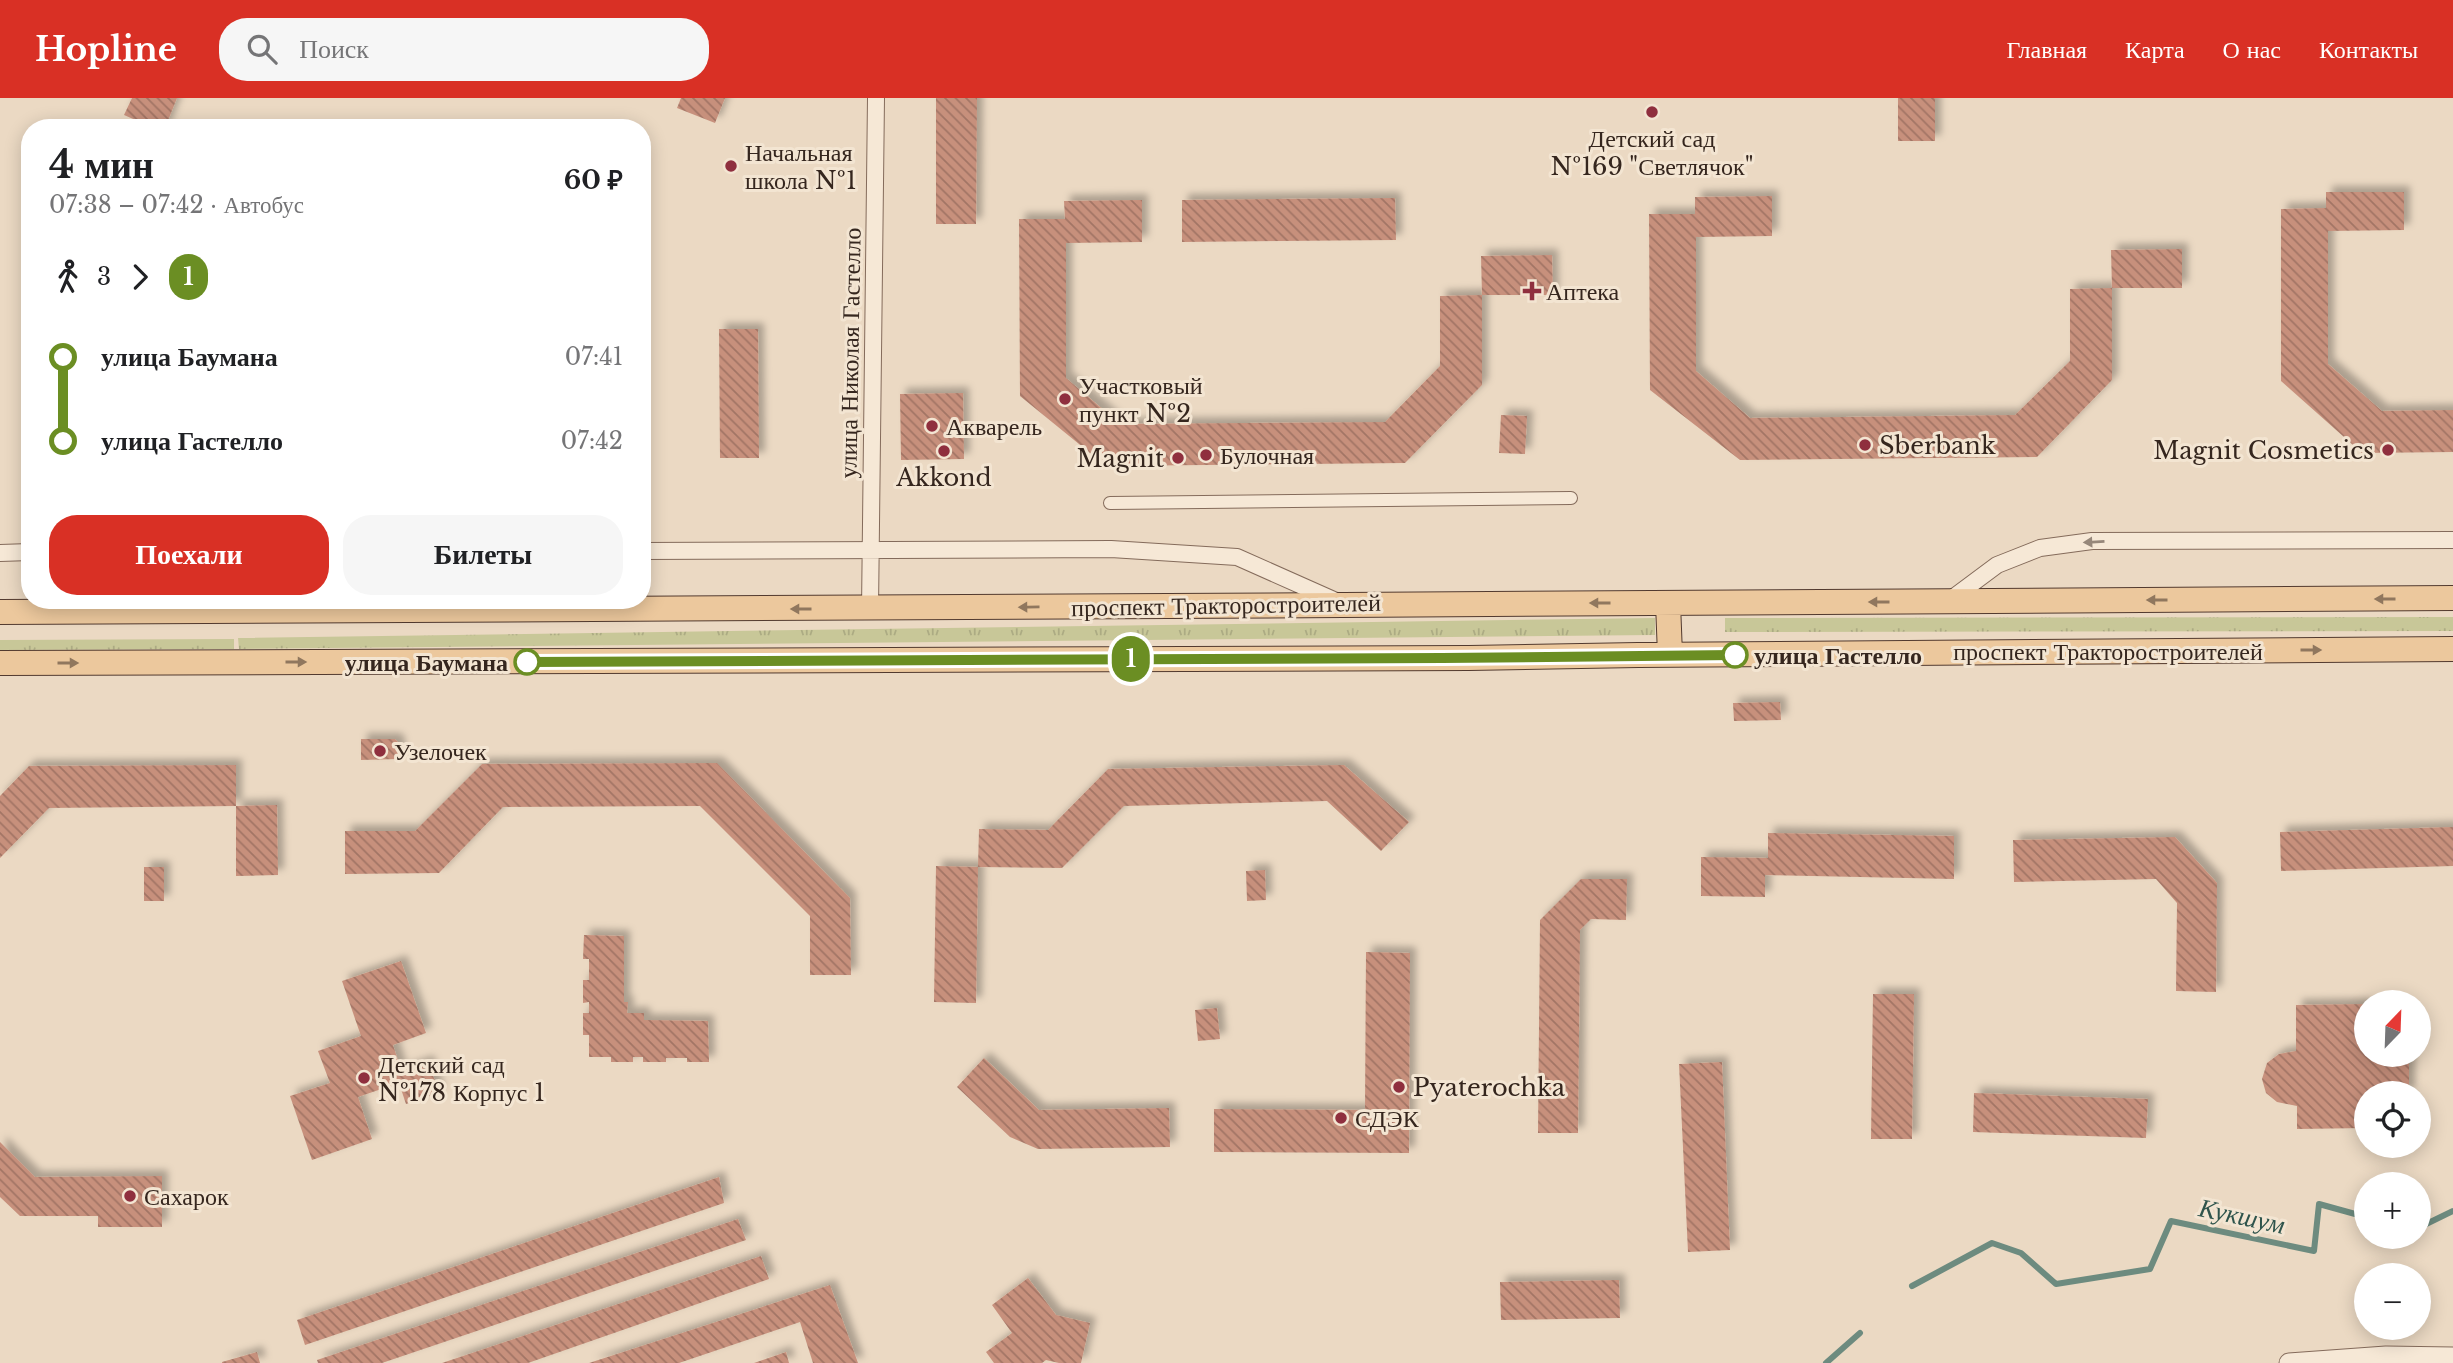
<!DOCTYPE html>
<html lang="ru">
<head>
<meta charset="utf-8">
<style>
	:root { --surface:#fff; --page:#f6f6f6; --text:#202124; --muted:#757577; --accent:#d93025 }
	body { margin:0; font-family:"Libre Baskerville",serif; background:var(--page); color:var(--text); height:100vh; display:flex; flex-direction:column; font-size:26px; white-space:nowrap }
	* { box-sizing:border-box; margin:0 }
	p { font-size:23px; color:var(--muted) }
	.icon { flex:none; width:38px; height:38px; fill:none; stroke:currentColor; stroke-width:2; stroke-linecap:round; stroke-linejoin:round }
	.map { position:relative; flex:1; overflow:hidden }
	.panel { position:absolute; left:21px; top:21px; width:630px; height:490px; display:flex; flex-direction:column; background:var(--surface); border-radius:28px; box-shadow:0 4px 18px #0003 }
	.panel>* { flex:none }
	.badge { padding:0 14px; border-radius:23px; font-size:24px; line-height:46px }
	.needle { width:46px; rotate:23deg }
	.controls { position:absolute; left:2354px; top:892px; display:grid; gap:14px }
	.controls a { display:grid; place-items:center; width:77px; height:77px; border-radius:50%; background:var(--surface); box-shadow:0 4px 18px #0003; font-size:35px }
	.map>.badge { position:absolute; translate:-50% -50%; box-shadow:0 0 0 4px #fff }
	.legs { display:flex; align-items:center; gap:10px; height:77px; padding:0 28px; font-size:23px }
	.legs p { margin-inline-start:auto }
	.head { display:flex; align-items:center; justify-content:space-between; height:119px; padding:0 28px }
	h1 { font-size:38px; font-weight:700; line-height:52px }
	.button { display:flex; gap:14px; margin-top:auto; padding:14px 28px }
	.button a { flex:1; height:80px; border-radius:28px; background:var(--accent); color:#fff; font-size:28px; font-weight:700; line-height:80px; text-align:center }
	.button a+a { background:var(--page); color:var(--text) }
	ul { padding:0 28px; list-style:none }
	li { display:flex; align-items:center; gap:24px; height:84px; font-size:26px }
	li i { display:grid; place-items:center; width:10px; height:100%; margin:0 9px; background:currentColor }
	li i::after { content:''; width:18px; height:18px; margin:-9px; border:5px solid; border-radius:50%; background:var(--surface) }
	li p { margin-inline-start:auto }
	li:first-child i { background:linear-gradient(#0000 50%,currentColor 0) }
	li:last-child i { background:linear-gradient(currentColor 50%,#0000 0) }
	header { display:flex; align-items:center; gap:42px; box-sizing:border-box; height:98px; padding:0 35px; background:var(--accent); color:#fff }
	header strong { font-size:33px }
	nav { display:flex; gap:38px; margin-inline-start:auto; font-size:24px }
	.search { width:490px; height:63px; background:var(--page); display:flex; align-items:center; gap:18px; box-sizing:border-box; padding:0 24px; border-radius:28px; color:var(--muted); font-size:26px }
	.map>svg:first-child { display:block }
	.grass { fill:url(#grass-tufts) }
	.lines { fill:none; stroke-linecap:round; stroke-linejoin:round }
	.stream { stroke:#6d8b7f; stroke-width:6 }
	.building { fill:url(#building-back-hatch); filter:url(#shadow) }
	.pedestrian-casing { stroke:#846b5b; stroke-width:14 }
	.minor-casing { stroke:#846b5b; stroke-width:18 }
	.tertiary-casing { stroke:#846b5b; stroke-width:21 }
	.primary-casing { stroke:#523a2f; stroke-width:26 }
	.pedestrian { stroke:#f6e8d6; stroke-width:12 }
	.minor { stroke:#f6e8d6; stroke-width:16 }
	.tertiary { stroke:#f6e8d6; stroke-width:19 }
	.primary { stroke:#ecc89d; stroke-width:24 }
	.oneway { fill:#96877a }
	.oneway2 { fill:#90775e }
	.line-1-casing { stroke:#fff; stroke-width:16 }
	.line-1 { stroke:#6b8e23; stroke-width:10 }
	.poi-dot { fill:#8f2f3e; stroke:#f3e5d2; stroke-width:2.5 }
	.stop-1-dot { fill:#fff; stroke:#6b8e23; stroke-width:3.5 }
	.labels { text-anchor:middle; dominant-baseline:central; stroke-width:6; stroke-linejoin:round; paint-order:stroke }
	.poi-label { font-size:24px; fill:#35261e; stroke:#f3e5d2; text-anchor:start }
	.street-label { font-size:24px; fill:#35261e; stroke:#f3e5d2 }
	.stop-label { font-size:24px; font-weight:bold; fill:#35261e; stroke:#f3e5d2; text-anchor:start }
	.water-label { font-size:26px; font-style:italic; fill:#2f544c; stroke:#f3e5d2 }
</style>
</head>
<body>
<header>
<strong>Hopline</strong>
<div class="search"><svg class="icon" aria-label="search" viewBox="0 0 24 24"><circle cx="10" cy="10" r="6"/><path d="M15 15l6 6"/></svg>Поиск</div>
<nav><a>Главная</a><a>Карта</a><a>О нас</a><a>Контакты</a></nav>
</header>
<div class="map">
<svg width="2453" height="1265" viewBox="0 0 2453 1265">
	<defs>
		<pattern id="grass-tufts" width="24" height="20" patternUnits="userSpaceOnUse" patternTransform="scale(1.75)"><rect width="24" height="20" fill="#c8c798"/><path d="M3 7l-1-3M5 7V3M7 7l1-3M15 17l-1-3M17 17v-4M19 17l1-3" fill="none" stroke="#acab83"/></pattern>
		<pattern id="building-back-hatch" width="6" height="6" patternUnits="userSpaceOnUse" patternTransform="scale(1.75)"><rect width="6" height="6" fill="#c7907c"/><path d="M-1 5l2 2M0 0l6 6M5-1l2 2" fill="none" stroke="#a27565"/></pattern>
		<filter id="shadow"><feDropShadow dx="6" dy="-6" stdDeviation="3.5" flood-color="#0004"/></filter>
	</defs>
	<rect width="100%" height="100%" fill="#ebd9c3"/>
	<path class="grass" d="M2453,519V533L1725,534V520Z
		M1655,520V537L239,551L238,540Z
		M234,541V551L0,552V542Z"/>
	<g class="lines">
		<path class="stream" d="M2418,1130L2453,1113
			M1912,1188L1992,1145L2021,1155L2056,1186L2150,1171L2171,1123L2314,1153L2319,1106L2366,1119
			M1826,1265L1860,1235"/>
	</g>
	<path class="building" d="M132,0H177L165,30H154L124,17Z
		M681,0H725L715,25L677,10Z
		M936,0H977L976,126H936Z
		M1898,0H1935V43H1898Z
		M2326,94H2404V132L2328,133V266L2382,313L2453,312V354L2362,355L2281,283V111L2326,110Z
		M1772,98V138L1696,139V273L1750,320L2015,317L2070,263V191L2112,190V282L2037,359L1740,362L1650,292L1649,116H1695V99Z
		M1395,100L1396,142L1182,144V102Z
		M1142,102V144L1066,145V280L1120,326L1385,324L1440,268V198L1482,197L1481,158L1552,157L1553,197H1482V287L1405,365L1106,368L1020,298L1019,121H1065L1064,103Z
		M2182,151V190H2112L2111,152Z
		M719,231H758L759,360H720Z
		M963,295L964,361L901,362L900,296Z
		M1501,317L1527,318L1525,356L1499,355Z
		M1780,604L1781,622L1734,623L1733,605Z
		M361,641H395L399,645V661L361,662Z
		M717,665L850,800L851,877H810V818L700,708L503,709L439,775L345,776V733H415L482,666Z
		M236,667V708L49,710L0,760V698L29,668Z
		M1344,667L1409,724L1381,753L1327,703L1124,708L1062,770L978,769L979,731L1048,732L1108,671Z
		M277,707L278,777L236,778V708Z
		M2453,729V768L2281,773L2280,734Z
		M1768,735L1954,738V781L1765,777V799L1701,798V759L1768,760Z
		M2175,739L2217,785L2216,894L2176,893L2177,805L2156,781L2014,784L2013,742Z
		M936,768L978,769L976,905L934,904Z
		M144,769H164V803H144Z
		M1265,772L1266,802L1247,803L1246,773Z
		M1581,781H1627L1626,822L1591,821L1580,832L1578,1035H1538L1540,822Z
		M584,837L624,838V904H628L627,915H644V922L708,923L709,964H687V960H666V964H643V959H633V964H611V959H589V937H583V915H589V904L583,905V882H589V861H583Z
		M1366,854L1410,855L1409,1055L1214,1054V1011L1365,1012Z
		M401,863L426,935L393,947L401,972L428,963L439,995L406,1006L399,985L358,999L372,1041L312,1062L290,998L330,985L318,953L361,938L342,883Z
		M1873,896H1914L1912,1041H1871Z
		M2366,906V957H2409V996H2366V1030L2297,1031V1008L2277,1004L2266,995L2262,981L2267,965L2279,956L2296,953V907Z
		M1217,910L1220,941L1198,943L1195,912Z
		M984,960L1039,1012L1169,1010L1170,1049L1038,1051L1010,1039L957,989Z
		M1722,964L1730,1152L1688,1154L1679,966Z
		M1974,995L2148,1001L2146,1040L1973,1034Z
		M0,1044L35,1079L162,1078V1129H98V1118H20L0,1099Z
		M719,1079L724,1105L305,1247L297,1222Z
		M738,1121L746,1142L382,1265H318L317,1262Z
		M761,1158L769,1181L528,1265H442Z
		M1028,1180L1056,1217L1090,1225L1081,1265H1059L1046,1262L1042,1265H994L986,1254L1012,1235L992,1207Z
		M1619,1182L1620,1220L1501,1222L1500,1184Z
		M830,1187L858,1265H813L800,1224L679,1265H589Z
		M257,1254L260,1265H222V1264Z
		M786,1254L789,1265H754Z"/>
	<g class="lines">
		<defs>
			<path id="pedestrian" d="M1110,405L1571,400"/>
			<path id="minor" d="M642,453L1111,451L1237,459L1336,503
				M0,455L30,454
				M1950,502L1997,467L2040,450L2092,443L2453,442
				M870,511L876,0"/>
			<path id="tertiary" d="M2289,1265L2386,1258L2453,1259"/>
			<path id="primary" d="M1668,505L1670,557
				M0,514C818,510 1635,506 2453,500
				M0,565L1469,560L1638,557L2453,551"/>
		</defs>
		<use href="#pedestrian" class="pedestrian-casing"/>
		<use href="#minor" class="minor-casing"/>
		<use href="#tertiary" class="tertiary-casing"/>
		<use href="#primary" class="primary-casing"/>
		<use href="#pedestrian" class="pedestrian"/>
		<use href="#minor" class="minor"/>
		<use href="#tertiary" class="tertiary"/>
		<use href="#primary" class="primary"/>
	</g>
	<defs><path id="oneway-solid" d="M-6-.8H1V-3.2L6.5 0L1 3.2V.8H-6Z" transform="scale(1.75)"/></defs>
	<use class="oneway" href="#oneway-solid" transform="translate(2094 444) rotate(177)"/>
	<g class="oneway2">
		<use href="#oneway-solid" transform="translate(2385 501) rotate(180)"/>
		<use href="#oneway-solid" transform="translate(2157 502) rotate(180)"/>
		<use href="#oneway-solid" transform="translate(1879 504) rotate(180)"/>
		<use href="#oneway-solid" transform="translate(1600 505) rotate(180)"/>
		<use href="#oneway-solid" transform="translate(1029 509) rotate(179)"/>
		<use href="#oneway-solid" transform="translate(801 511) rotate(-180)"/>
		<use href="#oneway-solid" transform="translate(2311 552)"/>
		<use href="#oneway-solid" transform="translate(296 564)"/>
		<use href="#oneway-solid" transform="translate(68 565)"/>
	</g>
	<g class="lines">
		<defs>
			<path id="line-1" d="M527,564L1442,560L1735,557"/>
		</defs>
		<use href="#line-1" class="line-1-casing"/>
		<use href="#line-1" class="line-1"/>
	</g>
	<g class="poi-dot">
		<circle cx="1652" cy="14" r="7"/>
		<circle cx="731" cy="68" r="7"/>
		<path d="M1528.5 182.5h7v7h7v7h-7v7h-7v-7h-7v-7h7z"/>
		<circle cx="1065" cy="301" r="7"/>
		<circle cx="932" cy="328" r="7"/>
		<circle cx="1865" cy="347" r="7"/>
		<circle cx="2388" cy="352" r="7"/>
		<circle cx="944" cy="353" r="7"/>
		<circle cx="1206" cy="357" r="7"/>
		<circle cx="1178" cy="360" r="7"/>
		<circle cx="380" cy="653" r="7"/>
		<circle cx="364" cy="980" r="7"/>
		<circle cx="1399" cy="989" r="7"/>
		<circle cx="1341" cy="1020" r="7"/>
		<circle cx="130" cy="1098" r="7"/>
	</g>
	<g class="stop-1-dot">
		<circle cx="1735" cy="557" r="12"/>
		<circle cx="527" cy="564" r="12"/>
	</g>
	<g class="labels">
		<g class="poi-label">
			<text x="1652" y="40" text-anchor="middle">Детский сад<tspan x="1652" dy="28">№169 "Светлячок"</tspan></text>
			<text x="745" y="54">Начальная<tspan x="745" dy="28">школа №1</tspan></text>
			<text x="1546" y="193">Аптека</text>
			<text x="1079" y="287">Участковый<tspan x="1079" dy="28">пункт №2</tspan></text>
			<text x="946" y="328">Акварель</text>
			<text x="1879" y="347">Sberbank</text>
			<text x="2374" y="352" text-anchor="end">Magnit Cosmetics</text>
			<text x="1220" y="357">Булочная</text>
			<text x="1164" y="360" text-anchor="end">Magnit</text>
			<text x="944" y="379" text-anchor="middle">Akkond</text>
			<text x="394" y="653">Узелочек</text>
			<text x="378" y="966">Детский сад<tspan x="378" dy="28">№178 Корпус 1</tspan></text>
			<text x="1413" y="989">Pyaterochka</text>
			<text x="1355" y="1020">СДЭК</text>
			<text x="144" y="1098">Сахарок</text>
		</g>
		<g class="street-label">
			<text transform="translate(850 255) rotate(-89)">улица Николая Гастелло</text>
			<text transform="translate(1226 507) rotate(-1)">проспект Тракторостроителей</text>
			<text x="2108" y="553">проспект Тракторостроителей</text>
		</g>
		<g class="stop-label">
			<text x="1754" y="557">улица Гастелло</text>
			<text x="508" y="564" text-anchor="end">улица Баумана</text>
		</g>
		<g class="water-label">
			<text transform="translate(2242 1118) rotate(12)">Кукшум</text>
		</g>
	</g>
</svg>
<div class="controls">
<a><svg class="needle" viewBox="-14 -14 28 28"><path d="M0-13l5 13h-10z" fill="#e53935"/><path d="M0 13l5-13h-10z" fill="#757577"/></svg></a>
<a><svg class="icon" aria-label="locate" viewBox="0 0 24 24"><circle cx="12" cy="12" r="6"/><path d="M12 2v4M12 18v4M2 12h4M18 12h4"/></svg></a>
<a>+</a>
<a>−</a>
</div>
<b class="badge" style="left:1131px;top:561px;background:#6b8e23;color:#fff">1</b>
<section class="panel">
<div class="head"><div><h1>4 мин</h1><p>07:38 – 07:42 · Автобус</p></div><b>60 ₽</b></div>
<div class="legs"><svg class="icon" aria-label="walk" viewBox="0 0 24 24"><circle cx="13" cy="4" r="2"/><path d="M13 8l-2 6 4 7M11 14l-3 7M7 12l3-4h3l4 4"/></svg>3<svg class="icon" aria-label="forward" viewBox="0 0 24 24"><path d="M9 5l7 7-7 7"/></svg><b class="badge" style="background:#6b8e23;color:#fff">1</b></div>
<ul>
<li><i style="color:#6b8e23"></i><b>улица Баумана</b><p>07:41</p></li>
<li><i style="color:#6b8e23"></i><b>улица Гастелло</b><p>07:42</p></li>
</ul>
<div class="button"><a>Поехали</a><a>Билеты</a></div>
</section>
</div>
</body>
</html>
